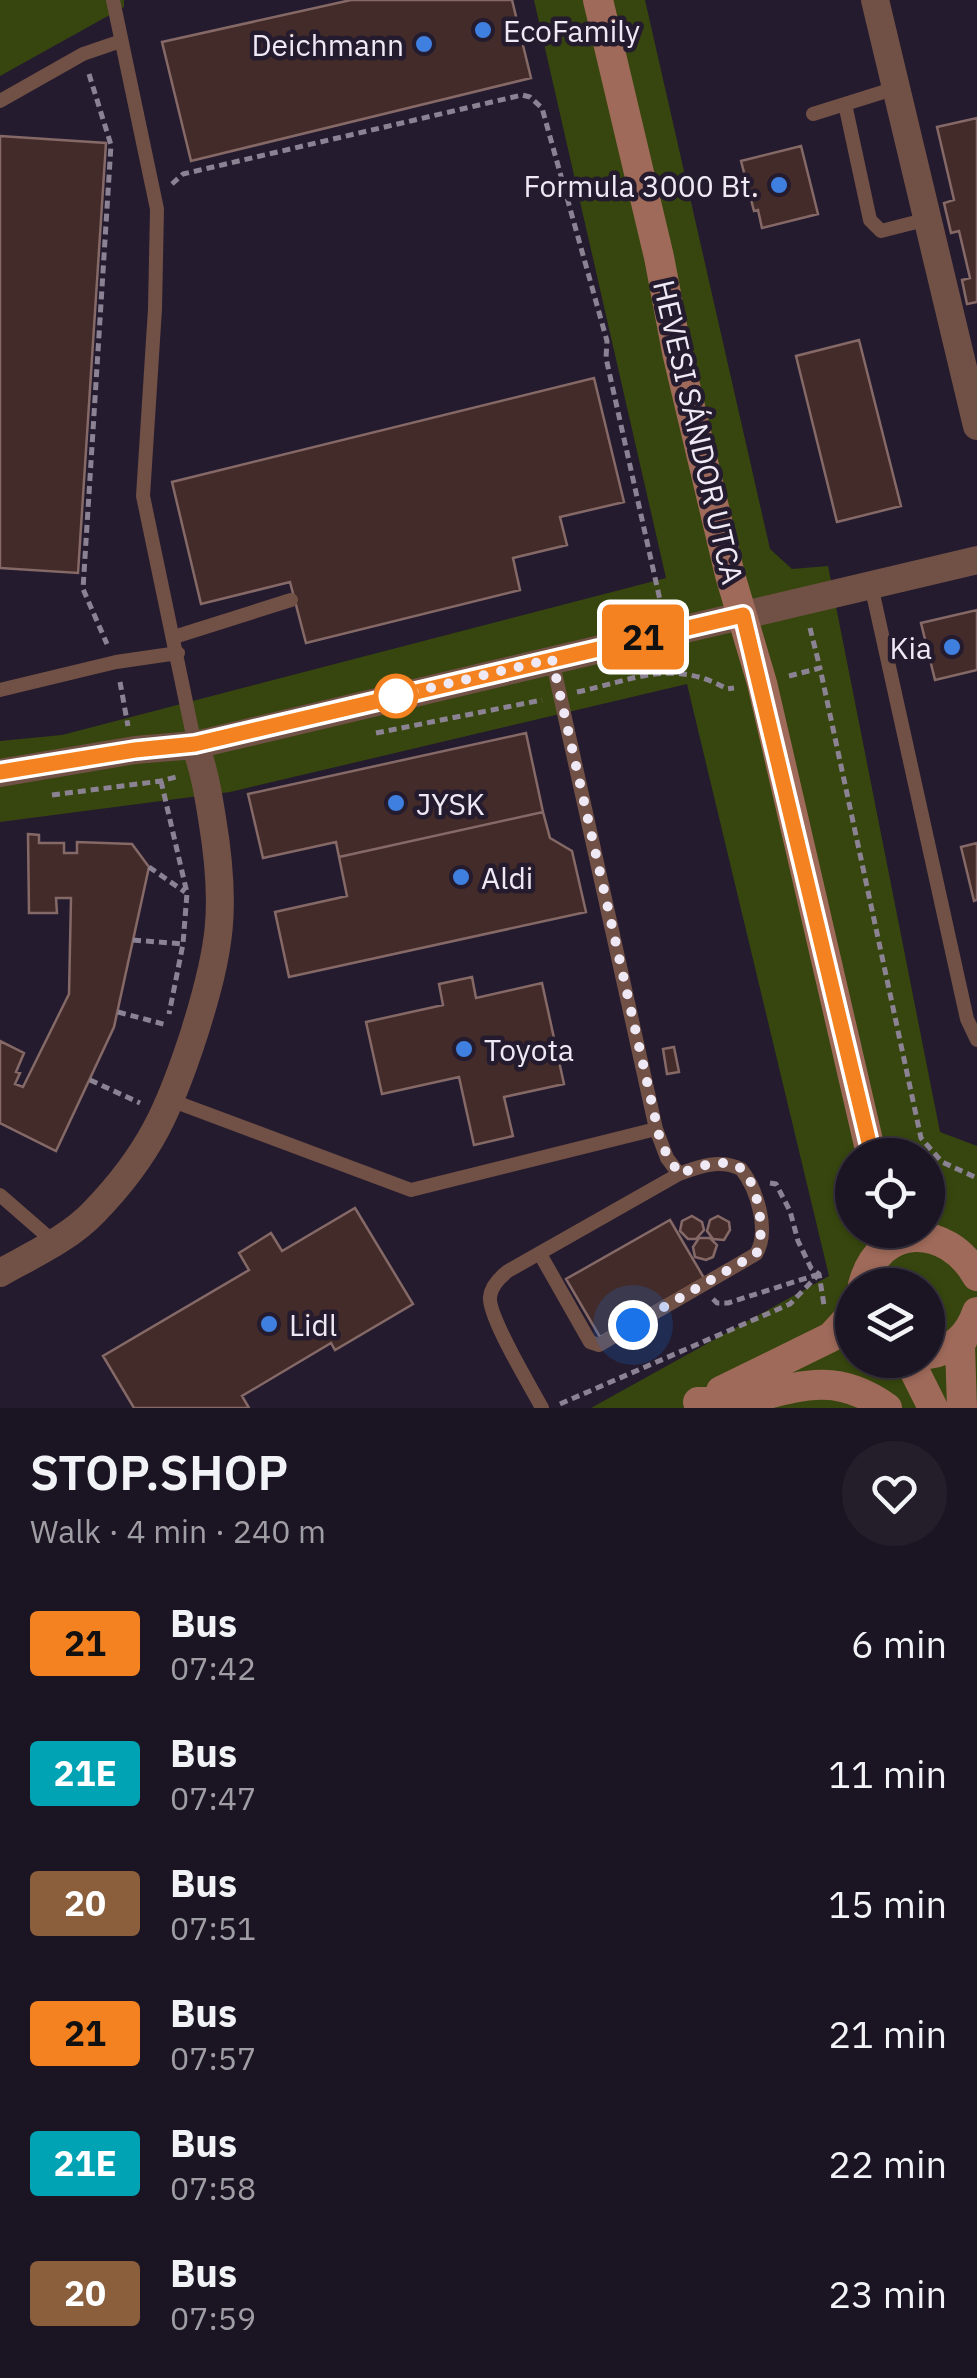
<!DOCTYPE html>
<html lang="en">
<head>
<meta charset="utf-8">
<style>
	:root { --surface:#1b1422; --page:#241d2a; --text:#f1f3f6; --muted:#a09ea5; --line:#393340 }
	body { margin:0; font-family:"IBM Plex Sans",sans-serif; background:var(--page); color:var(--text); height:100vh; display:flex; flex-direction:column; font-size:38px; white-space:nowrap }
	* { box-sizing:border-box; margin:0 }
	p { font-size:32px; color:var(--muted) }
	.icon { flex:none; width:55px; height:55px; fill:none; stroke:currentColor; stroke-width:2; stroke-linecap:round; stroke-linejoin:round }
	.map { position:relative; height:1408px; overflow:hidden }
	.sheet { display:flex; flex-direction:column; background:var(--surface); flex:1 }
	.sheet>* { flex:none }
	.badge { padding:0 20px; border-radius:8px; font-size:35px; line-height:65px }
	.fabs { position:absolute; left:835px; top:1138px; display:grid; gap:20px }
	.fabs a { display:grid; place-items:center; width:110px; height:110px; border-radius:50%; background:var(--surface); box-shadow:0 2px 8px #0004,0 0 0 2px var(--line); font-size:50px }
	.you { position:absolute; width:50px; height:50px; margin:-25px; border:8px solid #fff; border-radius:50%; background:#1a73e8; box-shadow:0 0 0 15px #1a73e833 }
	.map>.badge { position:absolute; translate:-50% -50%; box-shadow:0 0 0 5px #fff }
	.round { display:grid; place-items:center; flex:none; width:105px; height:105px; border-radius:52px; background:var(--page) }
	.overview { display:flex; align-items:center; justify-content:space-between; height:170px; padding:0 30px }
	h1 { font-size:48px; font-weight:600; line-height:75px }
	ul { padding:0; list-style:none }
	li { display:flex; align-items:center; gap:30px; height:130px; padding:0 30px }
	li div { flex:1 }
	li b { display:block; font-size:38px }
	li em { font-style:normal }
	li .badge { min-width:110px; font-weight:700; text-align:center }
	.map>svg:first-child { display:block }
	.green { fill:#37460e; fill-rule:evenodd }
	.building { fill:#432b29; stroke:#856967; stroke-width:2.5 }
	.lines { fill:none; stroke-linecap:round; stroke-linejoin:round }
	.path { stroke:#8b8393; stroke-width:5; stroke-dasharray:8 5; stroke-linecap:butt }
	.lane { stroke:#715046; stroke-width:14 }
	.street { stroke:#715046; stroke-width:28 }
	.secondary { stroke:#9f6a5a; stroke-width:30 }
	.line-casing { stroke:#fff; stroke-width:22 }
	.line { stroke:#f58220; stroke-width:15 }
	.walk { stroke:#efe9f6; stroke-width:10; stroke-dasharray:0 18 }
	.shop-dot { fill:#3f7fe0; stroke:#241b2e; stroke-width:4 }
	.stop-dot { fill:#fff; stroke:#f58220; stroke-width:5 }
	.labels { text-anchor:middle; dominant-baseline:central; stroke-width:9; stroke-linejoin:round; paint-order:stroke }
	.poi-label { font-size:30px; fill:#efe9f6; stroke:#241b2e; text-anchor:start }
	.street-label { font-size:30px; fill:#efe9f6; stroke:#241b2e }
</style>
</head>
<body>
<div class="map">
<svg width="977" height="1408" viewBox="0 0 977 1408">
	<rect width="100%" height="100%" fill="#241b2e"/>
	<path class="green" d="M0,0H124V7L0,76Z
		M534,0H645L770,549L792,569L828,566L940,1132L977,1146V1408H591L829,1276L687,684L230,792L0,822V741L62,735L666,578ZM852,1155H928V1230H852ZM852,1285H928V1360H852Z"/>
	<path class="building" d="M351,0H512L531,78L191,161L162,42Z
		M977,118V302L967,304L962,280L970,278L959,231L951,233L944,203L954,200L937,127Z
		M0,136L106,143L78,573L0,568Z
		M801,146L818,214L762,228L758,210L754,211L741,161Z
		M859,340L901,506L837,522L796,356Z
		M594,378L624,502L560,517L567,545L513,558L520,590L306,643L290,582L201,604L172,482Z
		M977,610V670L935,680L921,623Z
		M526,733L543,812L339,857L336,842L263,858L248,794Z
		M543,812L550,838L572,851L586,912L289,977L275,912L347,896L339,857Z
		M28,834L39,835V843H64V853H77V842L132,844L149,867L114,1027L56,1151L0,1123V1041L24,1053L16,1072L20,1073L15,1084L23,1087L69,994L71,898H56L57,913H29Z
		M977,843V900L974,901L961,847Z
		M472,977L476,998L542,983L564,1084L504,1097L513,1136L474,1145L459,1077L382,1094L366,1022L443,1005L439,984Z
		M674,1047L679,1072L667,1074L663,1049Z
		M355,1208L413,1304L335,1350L331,1343L242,1396L249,1408H134L103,1356L249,1270L239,1253L271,1233L282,1251Z
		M692,1216L702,1222L704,1230L696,1239H688L680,1231L682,1221Z
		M718,1216L729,1222L730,1230L724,1240L713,1239L707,1231L710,1220Z
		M670,1220L704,1278L600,1337L566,1279Z
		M699,1238H710L717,1245L713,1257L706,1260L695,1257L693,1247Z"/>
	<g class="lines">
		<path class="path" d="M89,74L111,145L83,589L107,644
			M172,184L183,174L522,95L530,97L542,108L607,341L606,358L662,609
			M810,628L820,668
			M789,676L820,668L921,1138L942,1162L977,1178
			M120,682L128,726
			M577,692C634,680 672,658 727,689L734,688
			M376,733L542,700
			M161,781L187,893L183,944L169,1014
			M52,795L161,781L180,776
			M149,867L185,892
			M133,940L183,944
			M118,1012L167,1025
			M90,1080L140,1103
			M770,1183L776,1184L790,1211L798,1241L811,1268L819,1274L824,1305
			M713,1299L717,1303H728L816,1275
			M560,1404L790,1304L819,1274"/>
		<path class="lane" d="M113,0L157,209L155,309L143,496L195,745
			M896,88L845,104L870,220L881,231L928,219
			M0,101L83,54L121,41
			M813,114L845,104
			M871,585L967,1019L977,1040
			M174,637L291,600
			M552,659L656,1129L667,1158L679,1174
			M0,690L116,662L178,653
			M173,1101L411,1190L656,1129
			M0,1195L54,1242
			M540,1254L590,1342L599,1345L756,1254C770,1231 757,1189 741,1169C720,1159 700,1166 679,1174L508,1271C499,1278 491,1286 490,1297C488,1317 531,1387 542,1408"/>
		<path class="street" d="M875,0L977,426
			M0,773L135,750L195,745L977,560
			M0,1273C32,1255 70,1238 95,1211C150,1154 170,1108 194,1034C221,948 227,908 212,818C208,793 204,769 195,745"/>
		<path class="secondary" d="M598,0L659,257L677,352L730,575L762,683L869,1145L874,1155
			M863,1285C879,1222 947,1223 977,1276
			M928,1354C952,1351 969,1336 977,1312
			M909,1360L933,1408
			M721,1391L831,1337L852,1314
			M698,1402C713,1402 730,1403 745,1400C799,1386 836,1371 887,1408
			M962,1408L960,1345L965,1335"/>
	</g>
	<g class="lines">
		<defs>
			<path id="line" d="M0,772L135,750L195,744L743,615L872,1155"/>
		</defs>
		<use href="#line" class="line-casing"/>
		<use href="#line" class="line"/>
		<path class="walk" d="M396,696L552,659L661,1144L679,1174C695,1168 717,1159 735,1165C758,1173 767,1236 756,1254L633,1325"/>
	</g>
	<g class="shop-dot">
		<circle cx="483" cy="30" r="10"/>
		<circle cx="424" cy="44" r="10"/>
		<circle cx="779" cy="185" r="10"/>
		<circle cx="952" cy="647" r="10"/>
		<circle cx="396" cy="803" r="10"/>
		<circle cx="461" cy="877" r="10"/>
		<circle cx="464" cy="1049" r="10"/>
		<circle cx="269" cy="1324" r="10"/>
	</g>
	<circle class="stop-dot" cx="396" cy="696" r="20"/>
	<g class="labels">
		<g class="poi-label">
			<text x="503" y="30">EcoFamily</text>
			<text x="404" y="44" text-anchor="end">Deichmann</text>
			<text x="759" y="185" text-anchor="end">Formula 3000 Bt.</text>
			<text x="932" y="647" text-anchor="end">Kia</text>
			<text x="416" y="803">JYSK</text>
			<text x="481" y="877">Aldi</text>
			<text x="484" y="1049">Toyota</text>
			<text x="289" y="1324">Lidl</text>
		</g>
		<g class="street-label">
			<text transform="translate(699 432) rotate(77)">HEVESI SÁNDOR UTCA</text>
		</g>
	</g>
</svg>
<div class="fabs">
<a><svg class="icon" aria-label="locate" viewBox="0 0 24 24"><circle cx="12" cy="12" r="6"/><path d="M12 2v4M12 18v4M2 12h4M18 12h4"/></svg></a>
<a><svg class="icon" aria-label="layers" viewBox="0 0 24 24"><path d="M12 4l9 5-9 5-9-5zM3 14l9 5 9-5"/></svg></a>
</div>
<div class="you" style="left:633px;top:1325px"></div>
<b class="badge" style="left:643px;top:637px;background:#f58220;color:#111">21</b>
</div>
<section class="sheet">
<div class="overview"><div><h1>STOP.SHOP</h1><p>Walk · 4 min · 240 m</p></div><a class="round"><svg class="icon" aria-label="heart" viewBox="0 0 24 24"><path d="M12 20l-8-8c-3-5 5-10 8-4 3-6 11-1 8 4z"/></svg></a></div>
<ul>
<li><span class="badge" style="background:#f58220;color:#111">21</span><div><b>Bus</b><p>07:42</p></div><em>6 min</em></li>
<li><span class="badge" style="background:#00a3b4;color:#fff">21E</span><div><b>Bus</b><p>07:47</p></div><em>11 min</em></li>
<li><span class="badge" style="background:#8b5e3c;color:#fff">20</span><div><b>Bus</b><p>07:51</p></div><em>15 min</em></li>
<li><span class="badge" style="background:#f58220;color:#111">21</span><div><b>Bus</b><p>07:57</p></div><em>21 min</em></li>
<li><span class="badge" style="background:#00a3b4;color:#fff">21E</span><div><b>Bus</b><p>07:58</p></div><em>22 min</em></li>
<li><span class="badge" style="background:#8b5e3c;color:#fff">20</span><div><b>Bus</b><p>07:59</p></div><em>23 min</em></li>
</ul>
</section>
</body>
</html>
